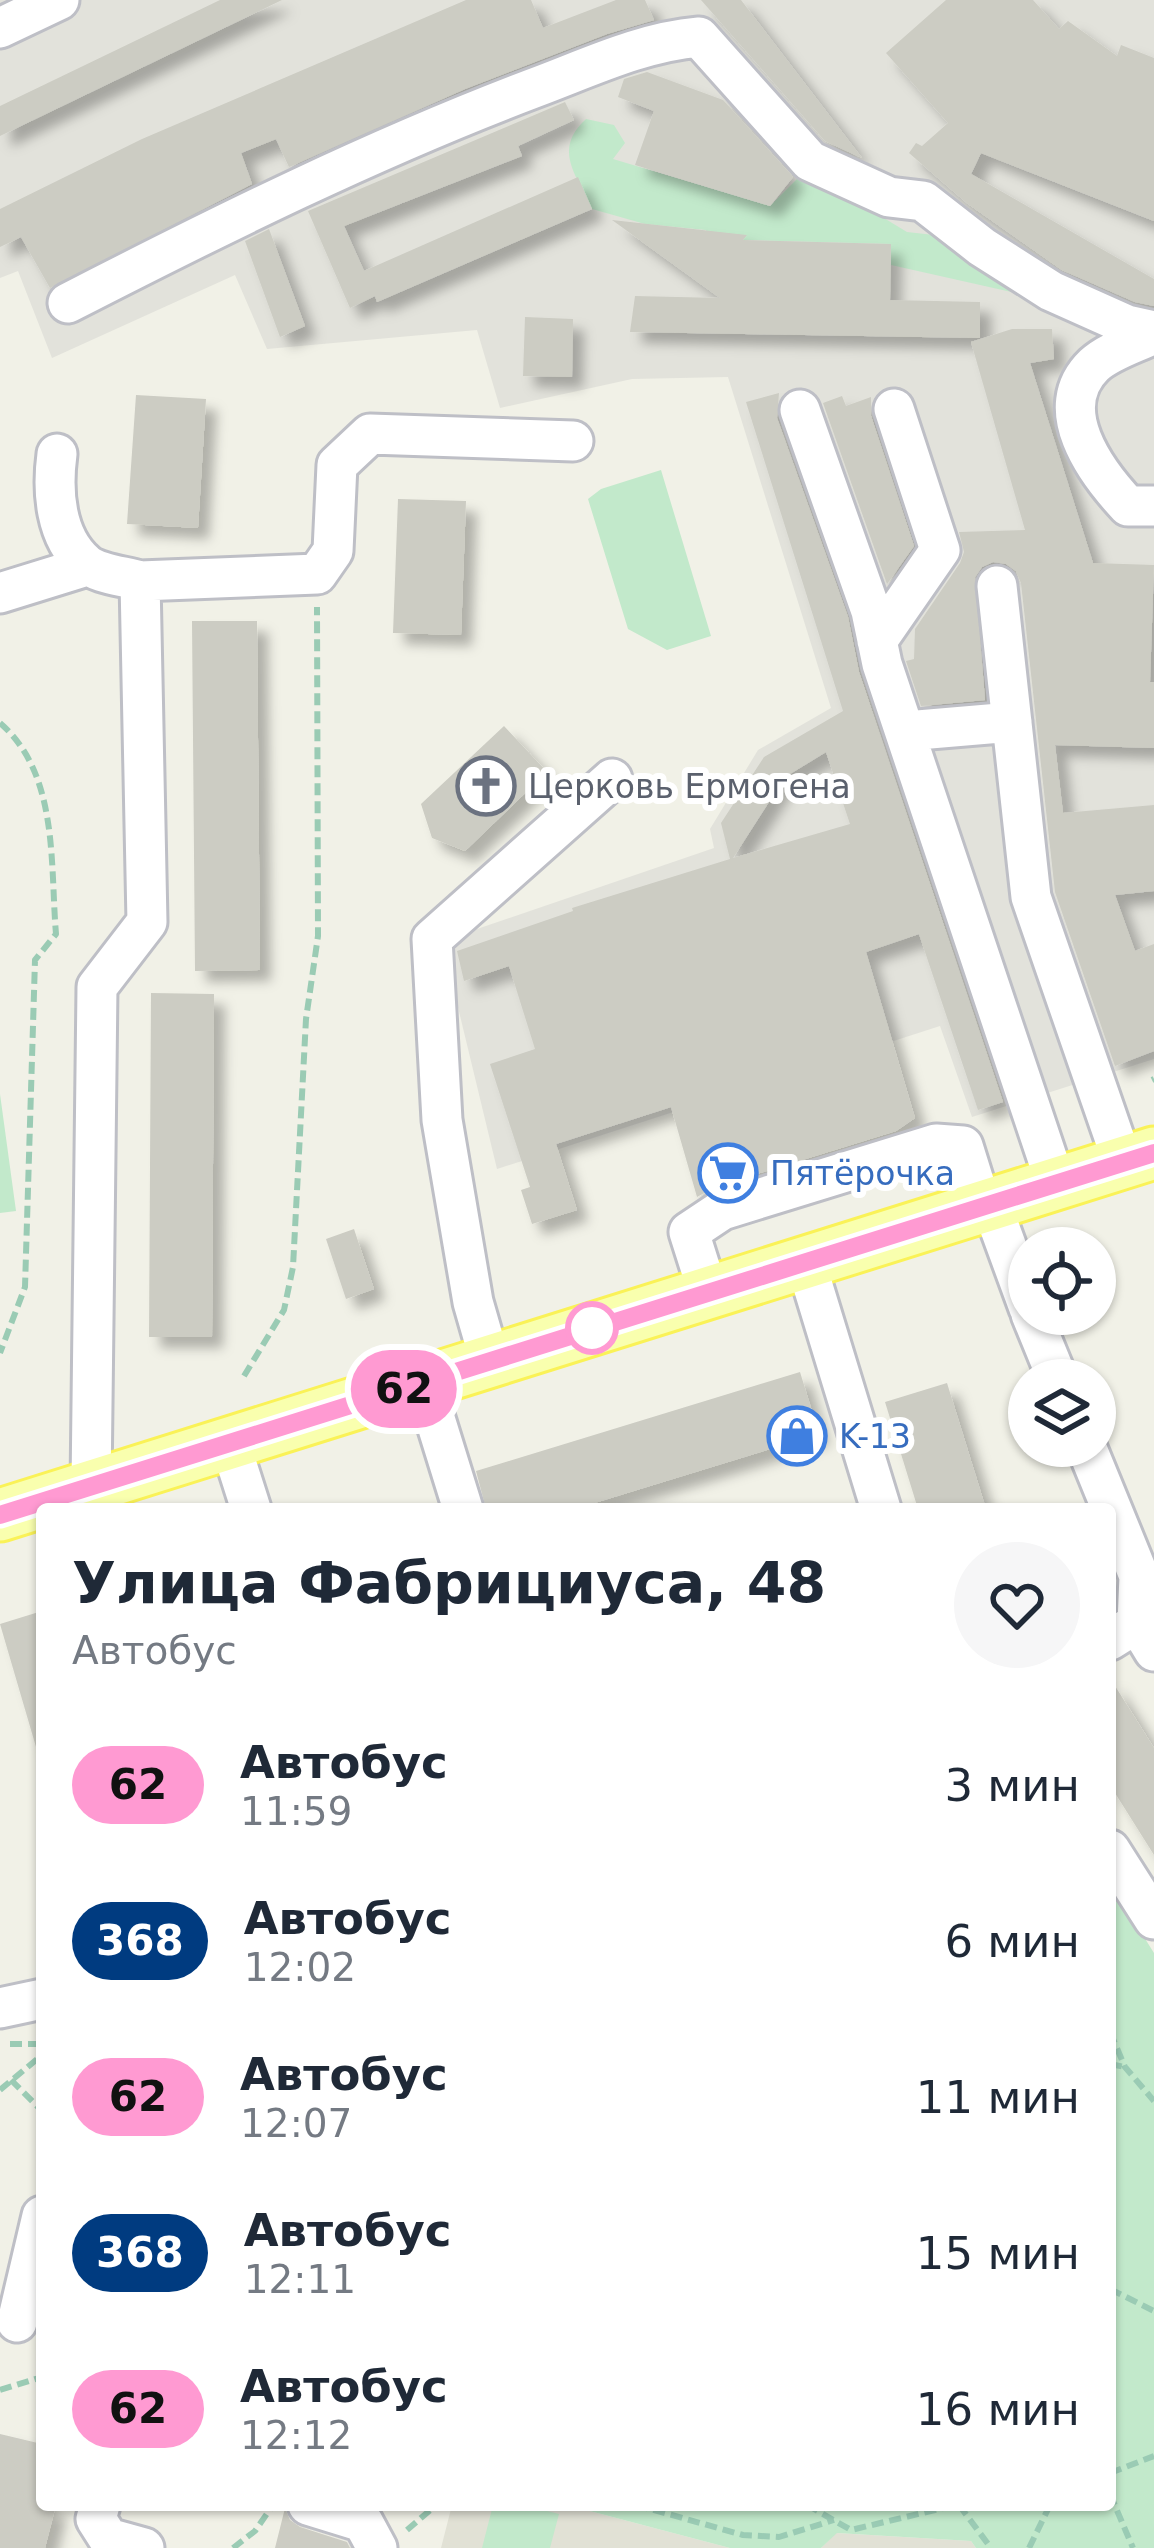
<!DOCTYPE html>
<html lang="ru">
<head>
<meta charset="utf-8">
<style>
	:root { --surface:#fff; --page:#f6f6f7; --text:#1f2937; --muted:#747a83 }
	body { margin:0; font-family:"DejaVu Sans",sans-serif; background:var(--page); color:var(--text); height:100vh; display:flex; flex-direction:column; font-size:45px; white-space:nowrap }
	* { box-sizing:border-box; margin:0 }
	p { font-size:39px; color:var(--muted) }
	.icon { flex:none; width:66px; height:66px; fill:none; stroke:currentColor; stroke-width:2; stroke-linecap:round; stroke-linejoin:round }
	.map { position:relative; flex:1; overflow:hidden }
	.side { position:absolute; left:36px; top:1503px; width:1080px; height:1008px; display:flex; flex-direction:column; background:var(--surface); border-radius:12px; box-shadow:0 3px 9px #0004 }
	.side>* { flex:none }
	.badge { padding:0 24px; border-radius:39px; font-size:42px; line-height:78px }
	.fabs { position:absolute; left:1008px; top:1227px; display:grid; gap:24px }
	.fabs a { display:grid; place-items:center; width:108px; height:108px; border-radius:50%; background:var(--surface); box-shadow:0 3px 9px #0004; font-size:60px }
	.map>.badge { position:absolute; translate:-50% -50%; box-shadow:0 0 0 6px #fff }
	.round { display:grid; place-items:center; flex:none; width:126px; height:126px; border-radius:63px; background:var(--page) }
	.head { display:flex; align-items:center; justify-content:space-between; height:204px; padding:0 36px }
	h1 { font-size:57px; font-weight:700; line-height:90px }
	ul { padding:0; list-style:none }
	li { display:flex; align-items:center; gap:36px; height:156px; padding:0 36px }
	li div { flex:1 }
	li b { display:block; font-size:45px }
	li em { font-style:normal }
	li .badge { min-width:132px; font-weight:700; text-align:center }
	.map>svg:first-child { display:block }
	.industrial { fill:#e2e2db }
	.education { fill:#e1e1d5 }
	.green { fill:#c2e9cb }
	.building { fill:#ccccc3; fill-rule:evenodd; filter:url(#shadow) }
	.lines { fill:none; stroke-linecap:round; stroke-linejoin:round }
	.minor-casing { stroke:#bebfc6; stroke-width:45 }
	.major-casing { stroke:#faf257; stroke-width:57 }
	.path { stroke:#9acbb4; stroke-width:6; stroke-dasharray:12 6; stroke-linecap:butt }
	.minor { stroke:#fff; stroke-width:39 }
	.major { stroke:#f9ffae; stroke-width:51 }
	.line-casing { stroke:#fff; stroke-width:27 }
	.line { stroke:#ff9ad2; stroke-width:18 }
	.stop-dot { fill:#fff; stroke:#ff9ad2; stroke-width:6 }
	.labels { text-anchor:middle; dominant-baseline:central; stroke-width:12; stroke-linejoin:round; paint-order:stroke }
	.worship-label { font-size:33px; fill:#5b616d; stroke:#fff; text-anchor:start }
	.shop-label { font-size:33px; fill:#366cbe; stroke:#fff; text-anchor:start }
</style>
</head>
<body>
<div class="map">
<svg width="1154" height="2548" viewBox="0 0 1154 2548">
	<defs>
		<filter id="shadow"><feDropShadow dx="11" dy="11" stdDeviation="6" flood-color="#0004"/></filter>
	</defs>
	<rect width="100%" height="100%" fill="#f1f1e7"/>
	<path class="industrial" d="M0,0H1154V1059L972,1117L940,1026L497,1169L442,941L714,848L710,829L758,750L831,708L728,377L632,379L500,408L477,330L267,349L235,275L52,358L18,271L0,278Z"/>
	<path class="education" d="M452,2505H567L730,2548H441Z
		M836,2533L971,2541L976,2548H821Z"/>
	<path class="green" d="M586,119L614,125L625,143L613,159L770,206L797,179L826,183L907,232L934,235L979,266L1047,300L891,265V244L707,239L706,230L645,224L592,209C577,175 552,150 586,119Z
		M661,470L711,636L667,650L628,629L588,499L601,489Z
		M0,1094L16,1211L0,1213Z
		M1110,1883L1154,1953V2548H976L971,2541L837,2533L821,2548H730L567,2505H1110Z
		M493,2505H524L559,2514L550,2548H482Z"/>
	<path class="building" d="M220,0H282L0,136V106Z
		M466,0H531L543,28L616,0H645L654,20L607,34L465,89L289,167L276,139L241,153L252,184L50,288L21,237L0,247V209L142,139Z
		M701,0H741L862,158L825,141Z
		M946,0H1033L1059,29L1068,21L1117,56L1121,45L1154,58V221L981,153L971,174L1154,279V306L1135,302L1062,270L968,204L909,153L916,143L922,146L948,123L886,53Z
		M647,72L723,100L793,177L770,206L635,165L654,111L618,97L624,79Z
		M565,102L574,120L518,146L522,156L344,226L364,271L578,177L592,209L377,302L375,296L350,308L308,211Z
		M612,220L747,235L743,240L891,244L890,300L980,302V338L630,332L635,296L720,298Z
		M269,229L305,326L280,337L245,241Z
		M525,317L573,319L572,377L523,376Z
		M1012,329H1052L1054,359L1030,363L1093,563L1154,565L1150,682H1154V748L1055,745L1063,813L1154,805V891L1115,895L1135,951L1154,944V1051L1115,1066L1055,892L1021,583L1016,571L1006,564L993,562L982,567L975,577L985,700L921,706L906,661L914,659L915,629L960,563L964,552L959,532L1025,530L971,342Z
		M779,393L777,418L848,617L859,672L1003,1102L978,1110L919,934L866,952L915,1118L896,1131L715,1187L697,1197L671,1107L556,1144L577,1210L532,1224L521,1190L530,1187L490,1064L535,1049L509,966L464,981L457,951L573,911L572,908L730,859L721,823L764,757L843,711L746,402ZM826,752L850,824L733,858L785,777Z
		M136,395L206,399L198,528L127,524Z
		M842,396L846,406L871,397V416L914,546L887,584L823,403Z
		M398,499L466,501L461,635L393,633Z
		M192,621H257L260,970L195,971Z
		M504,726L547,772L465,851L432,838L421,804Z
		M151,993L214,994L212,1337H149Z
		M354,1229L374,1289L346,1299L326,1239Z
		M800,1372L819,1434L575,1509H486L476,1471Z
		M947,1383L986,1509H918L885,1402Z
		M42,1611V1746L36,1747L0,1624Z
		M1110,1678L1154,1748V1855L1110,1785Z
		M0,2434L42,2444V2505H56L45,2548H0Z
		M285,2508L290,2520L300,2527L347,2542L350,2548H275Z"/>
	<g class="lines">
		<defs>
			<path id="minor" d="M0,28L59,0
				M68,303C220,225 373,149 534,88C588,68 641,42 699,37L810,161L889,197L923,201L982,247L1051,291L1127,325L1154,331
				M1154,334C1136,343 1109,351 1094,365C1049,408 1095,471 1128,506H1154
				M800,410L871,611L882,664L1056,1184
				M57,454C52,491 55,537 85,563C97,574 124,576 140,581L147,922L97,987L91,1487
				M140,581L317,574L333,551L337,465L370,434L573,441
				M997,586L1031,897L1123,1163
				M0,593L87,566
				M877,641L940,550L894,409
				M906,731L1012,722
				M991,1204L1029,1308
				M805,1260L881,1509
				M708,1292L689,1232L722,1210L936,1144L963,1146L982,1207
				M1031,1314L1058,1380
				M490,1361L473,1302L442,1120L432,939L612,779
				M424,1383L463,1509
				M230,1443L251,1509
				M1086,1446L1139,1576L1137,1623
				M1110,1640L1137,1623L1154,1651
				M1110,1850L1154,1919
				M0,2008L42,1999
				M17,2322L42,2216
				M100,2505L96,2519L108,2538L144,2548
				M308,2505L363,2522L377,2548"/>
			<path id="major" d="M0,1515L1154,1153"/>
		</defs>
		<use href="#minor" class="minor-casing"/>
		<use href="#major" class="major-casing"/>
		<path class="path" d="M0,723C59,774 50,864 56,934L35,960L25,1287L0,1353
			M1152,1080L1154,1079
			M244,1376L284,1310L293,1267L306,1019L318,936L317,607
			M1110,2032L1125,2067L1154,2101
			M10,2044H42
			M1110,2064L1125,2067
			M11,2080L42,2111
			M0,2090L42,2055
			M1110,2289L1154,2311
			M0,2390L42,2377
			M1110,2473L1154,2456
			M1110,2494L1133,2548
			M636,2505L743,2535L779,2537L834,2520
			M807,2505L851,2530L956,2505
			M959,2505L991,2548
			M407,2530L436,2505
			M233,2548L255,2531L273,2505
			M1029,2548L1050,2505"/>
		<use href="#minor" class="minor"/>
		<use href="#major" class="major"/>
	</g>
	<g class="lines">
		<defs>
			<path id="line" d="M0,1515L1154,1153"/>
		</defs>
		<use href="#line" class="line-casing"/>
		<use href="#line" class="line"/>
	</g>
	<defs>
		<symbol id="church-ring" viewBox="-11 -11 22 22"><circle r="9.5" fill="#fff" stroke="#6b7280" stroke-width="1.5"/><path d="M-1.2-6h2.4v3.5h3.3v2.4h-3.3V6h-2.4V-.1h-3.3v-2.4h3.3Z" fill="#6b7280"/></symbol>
		<symbol id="supermarket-ring" viewBox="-11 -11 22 22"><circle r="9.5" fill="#fff" stroke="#3f7fe0" stroke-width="1.5"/><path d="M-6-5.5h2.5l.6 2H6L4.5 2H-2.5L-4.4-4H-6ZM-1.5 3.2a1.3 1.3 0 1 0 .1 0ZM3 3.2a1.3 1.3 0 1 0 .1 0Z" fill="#3f7fe0"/></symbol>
		<symbol id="shop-ring" viewBox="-11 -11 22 22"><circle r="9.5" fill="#fff" stroke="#3f7fe0" stroke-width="1.5"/><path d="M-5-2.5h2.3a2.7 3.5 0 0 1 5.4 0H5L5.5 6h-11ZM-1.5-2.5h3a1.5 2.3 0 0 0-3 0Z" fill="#3f7fe0"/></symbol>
	</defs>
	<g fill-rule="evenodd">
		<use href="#church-ring" x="453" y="753" width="66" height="66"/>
		<use href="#supermarket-ring" x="695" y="1140" width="66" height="66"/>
		<use href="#shop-ring" x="764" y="1403" width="66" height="66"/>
	</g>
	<circle class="stop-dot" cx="592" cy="1328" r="24"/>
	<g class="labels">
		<g class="worship-label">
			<text x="528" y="786">Церковь Ермогена</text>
		</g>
		<g class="shop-label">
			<text x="770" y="1173">Пятёрочка</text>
			<text x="839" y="1436">K-13</text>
		</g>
	</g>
</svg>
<div class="fabs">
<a><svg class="icon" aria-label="locate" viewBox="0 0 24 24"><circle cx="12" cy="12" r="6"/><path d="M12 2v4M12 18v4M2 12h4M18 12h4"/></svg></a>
<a><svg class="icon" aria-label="layers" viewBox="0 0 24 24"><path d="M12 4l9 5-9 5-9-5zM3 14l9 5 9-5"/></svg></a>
</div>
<b class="badge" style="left:404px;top:1389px;background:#ff9ad2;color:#111">62</b>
<section class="side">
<div class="head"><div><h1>Улица Фабрициуса, 48</h1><p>Автобус</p></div><a class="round"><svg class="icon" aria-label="heart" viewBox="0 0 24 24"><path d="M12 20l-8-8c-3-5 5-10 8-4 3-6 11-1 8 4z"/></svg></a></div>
<ul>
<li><span class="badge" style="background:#ff9ad2;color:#111">62</span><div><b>Автобус</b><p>11:59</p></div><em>3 мин</em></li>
<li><span class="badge" style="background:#003b80;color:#fff">368</span><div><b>Автобус</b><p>12:02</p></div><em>6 мин</em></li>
<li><span class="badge" style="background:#ff9ad2;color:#111">62</span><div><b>Автобус</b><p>12:07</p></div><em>11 мин</em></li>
<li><span class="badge" style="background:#003b80;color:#fff">368</span><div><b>Автобус</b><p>12:11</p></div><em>15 мин</em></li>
<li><span class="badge" style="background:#ff9ad2;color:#111">62</span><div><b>Автобус</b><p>12:12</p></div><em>16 мин</em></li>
</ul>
</section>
</div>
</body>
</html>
